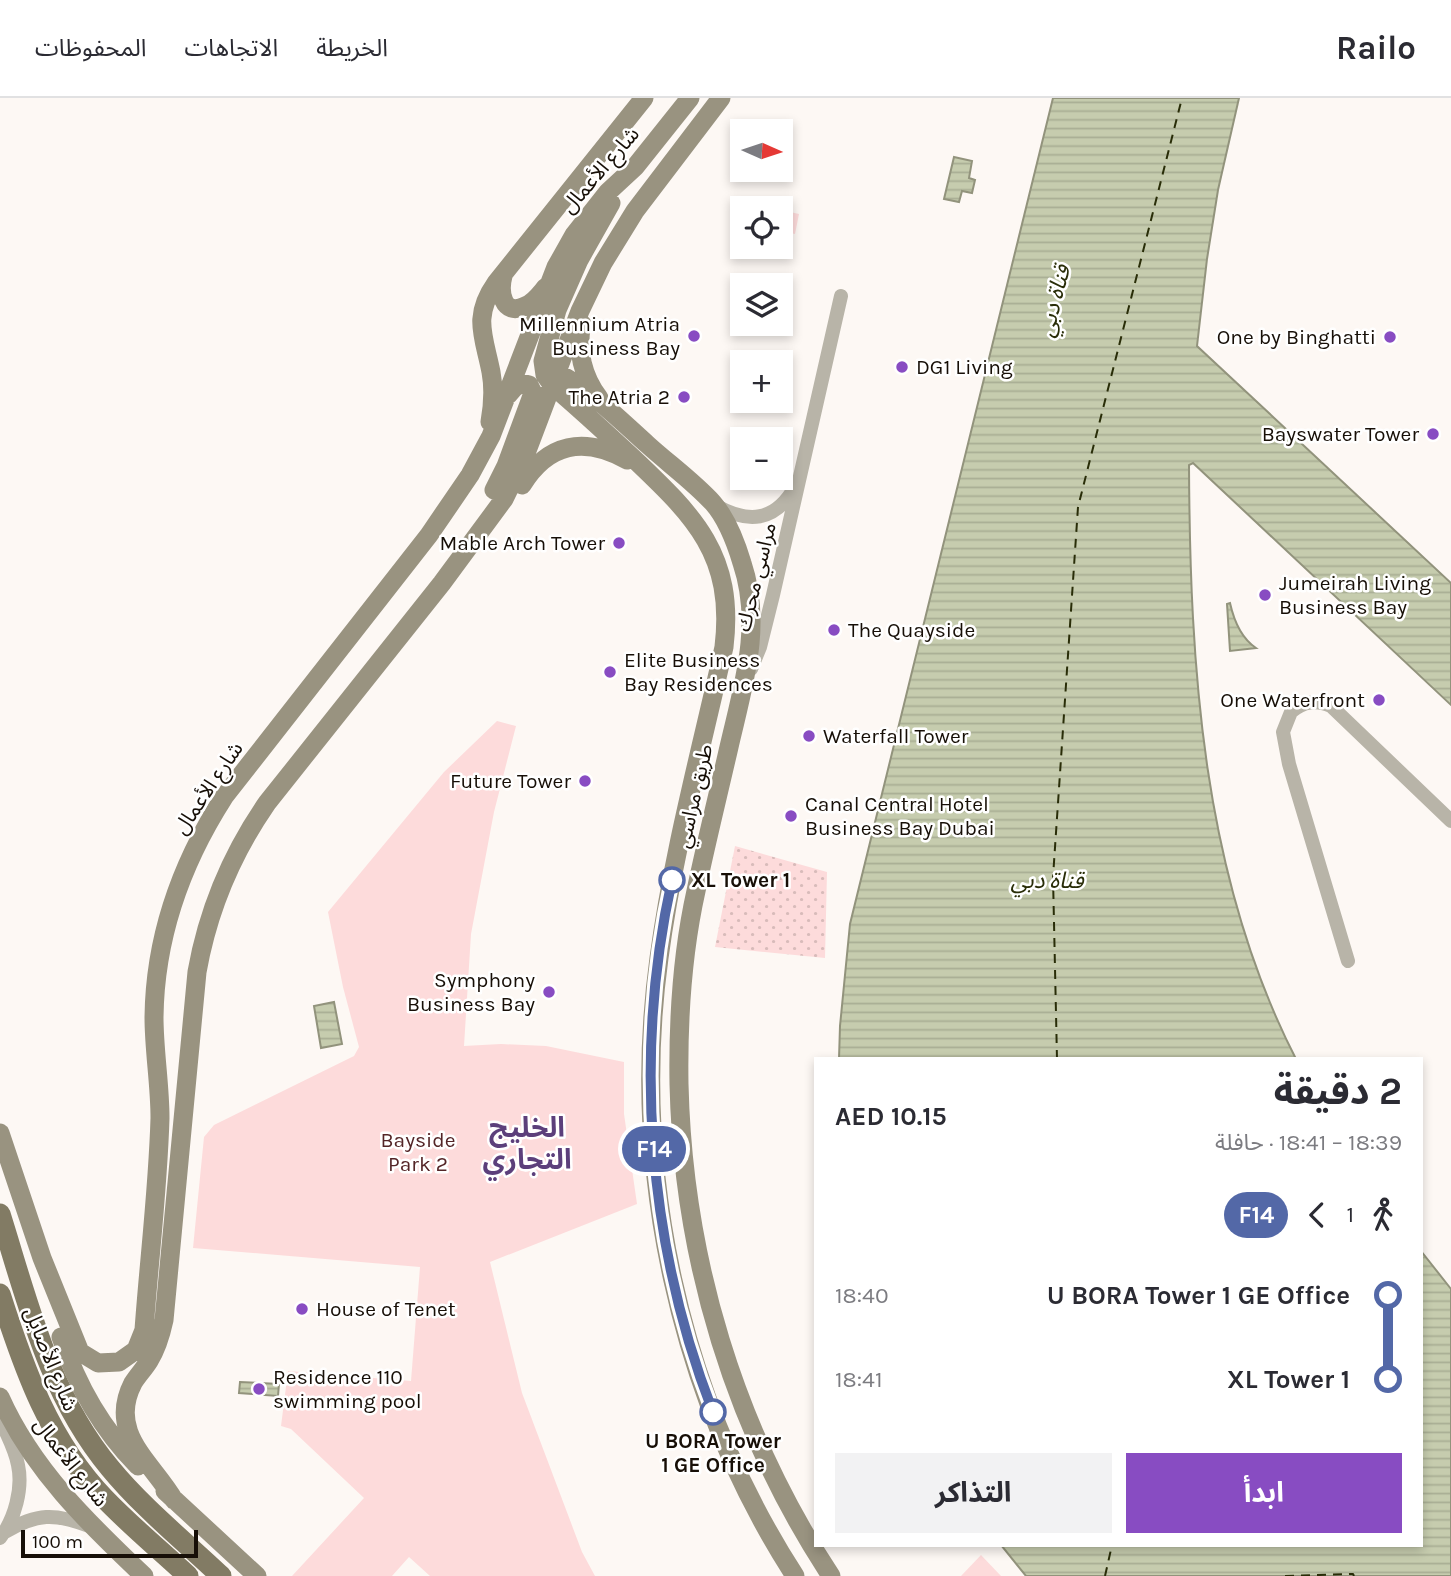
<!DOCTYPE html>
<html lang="ar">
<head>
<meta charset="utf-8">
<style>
	:root { --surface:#fff; --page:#f2f2f3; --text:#2b2b33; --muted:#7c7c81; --line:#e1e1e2; --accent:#884cc2 }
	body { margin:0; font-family:Karla,"Noto Sans Arabic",sans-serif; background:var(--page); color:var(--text); direction:rtl; height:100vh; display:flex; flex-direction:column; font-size:26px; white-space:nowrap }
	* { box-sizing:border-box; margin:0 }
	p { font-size:23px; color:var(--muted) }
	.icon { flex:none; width:38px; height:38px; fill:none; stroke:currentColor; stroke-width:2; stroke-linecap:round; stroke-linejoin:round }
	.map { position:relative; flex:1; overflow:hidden; direction:ltr }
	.sheet { position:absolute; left:814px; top:959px; width:609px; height:490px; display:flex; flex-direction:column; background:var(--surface); border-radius:0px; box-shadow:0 4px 10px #0003; direction:rtl }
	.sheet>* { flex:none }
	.badge { padding:0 14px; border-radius:23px; font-size:24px; line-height:46px }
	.needle { width:46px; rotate:93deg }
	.fabs { position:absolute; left:730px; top:21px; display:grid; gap:14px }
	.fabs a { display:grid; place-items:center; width:63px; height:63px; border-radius:0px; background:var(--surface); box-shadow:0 4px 10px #0003; font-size:35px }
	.scale { position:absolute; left:21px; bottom:18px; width:177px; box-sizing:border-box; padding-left:7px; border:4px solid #170f07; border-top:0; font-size:19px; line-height:24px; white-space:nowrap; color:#170f07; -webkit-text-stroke:5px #fff; paint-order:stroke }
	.map>.badge { position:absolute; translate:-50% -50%; box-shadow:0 0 0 4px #fff }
	.legs { display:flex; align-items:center; gap:10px; height:77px; padding:0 21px; font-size:23px }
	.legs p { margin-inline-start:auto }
	.headline { display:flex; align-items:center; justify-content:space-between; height:119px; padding:0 21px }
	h1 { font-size:38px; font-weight:700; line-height:52px }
	.action { display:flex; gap:14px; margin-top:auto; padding:14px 21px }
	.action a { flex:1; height:80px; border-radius:0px; background:var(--accent); color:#fff; font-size:28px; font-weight:700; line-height:80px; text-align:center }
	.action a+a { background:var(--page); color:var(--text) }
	ul { padding:0 21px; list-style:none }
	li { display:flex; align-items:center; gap:24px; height:84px; font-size:26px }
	li i { display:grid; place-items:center; width:10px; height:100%; margin:0 9px; background:currentColor }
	li i::after { content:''; width:18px; height:18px; margin:-9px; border:5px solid; border-radius:50%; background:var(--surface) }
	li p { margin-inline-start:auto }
	li:first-child i { background:linear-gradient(#0000 50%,currentColor 0) }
	li:last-child i { background:linear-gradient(currentColor 50%,#0000 0) }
	header { display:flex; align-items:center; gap:42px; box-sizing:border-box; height:98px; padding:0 35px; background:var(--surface); border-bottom:2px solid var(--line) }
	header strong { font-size:33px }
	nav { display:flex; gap:38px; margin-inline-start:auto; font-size:24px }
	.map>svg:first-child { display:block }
	.grass { fill:url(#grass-dots) }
	.park { fill:#fddbdb }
	.water { fill:url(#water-rules); stroke:#92937c; stroke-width:2 }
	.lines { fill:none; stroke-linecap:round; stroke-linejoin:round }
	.ferry { stroke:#292d08; stroke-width:2; stroke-dasharray:9 7; stroke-linecap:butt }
	.street { stroke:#b8b4a8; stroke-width:14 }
	.secondary { stroke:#999380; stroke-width:19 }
	.primary { stroke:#827b64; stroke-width:21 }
	.line-1-casing { stroke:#fff; stroke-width:16 }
	.line-1 { stroke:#5368a7; stroke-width:10 }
	.poi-dot { fill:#884cc2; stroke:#fff; stroke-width:2.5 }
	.stop-1-dot { fill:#fff; stroke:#5368a7; stroke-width:3.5 }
	.labels { text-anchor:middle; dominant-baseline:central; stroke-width:5; stroke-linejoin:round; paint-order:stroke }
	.street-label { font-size:21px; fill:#170f07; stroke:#fff }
	.poi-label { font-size:21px; fill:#170f07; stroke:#fff; text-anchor:end }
	.stop-label { font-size:21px; font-weight:bold; fill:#170f07; stroke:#fff; text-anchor:start }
	.park-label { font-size:21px; fill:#542527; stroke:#fff }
	.water-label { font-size:23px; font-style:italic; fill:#292d08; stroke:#fff }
	.district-label { font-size:28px; font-weight:bold; fill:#5c3f7b; stroke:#fff }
</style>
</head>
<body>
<header>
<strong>Railo</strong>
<nav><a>الخريطة</a><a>الاتجاهات</a><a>المحفوظات</a></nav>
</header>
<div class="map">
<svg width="1451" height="1478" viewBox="0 0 1451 1478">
	<defs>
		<pattern id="grass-dots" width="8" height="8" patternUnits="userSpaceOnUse" patternTransform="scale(1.75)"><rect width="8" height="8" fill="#fddbdb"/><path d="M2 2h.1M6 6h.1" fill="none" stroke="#d8bbba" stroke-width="1.8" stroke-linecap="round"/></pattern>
		<pattern id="water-rules" width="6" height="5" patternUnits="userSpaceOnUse" patternTransform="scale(1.75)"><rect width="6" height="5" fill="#c6ccae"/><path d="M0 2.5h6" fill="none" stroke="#a9ae94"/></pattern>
	</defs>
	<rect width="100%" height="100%" fill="#fdf8f4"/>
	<path class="grass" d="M735,748L827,774L825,860L715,849Z"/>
	<path class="park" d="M781,112L799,116L795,136L781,133Z
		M497,623L516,628L494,714L471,836L464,948L501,946L546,948L624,964V1016L637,1106L490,1164L522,1295L582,1454L595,1478H430L409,1459L392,1478H292L364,1400L291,1331L281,1328L288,1273L411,1283L420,1169L193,1150L204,1039L214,1027L354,958L359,949L343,889L328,814L444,674Z
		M981,1457L1001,1478H961Z"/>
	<path class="water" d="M1053,0H1239L1218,92L1207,161L1197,248L1451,485V607L1193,365L1189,367C1190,568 1202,778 1296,961H839L840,928L850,826Z
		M954,59L972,63L969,80L975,82L972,95L962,93L959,104L944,101Z
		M1230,505C1234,523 1241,540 1256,550L1230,553L1227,506Z
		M334,904L342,946L321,950L314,908Z
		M1421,1153L1451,1191V1478H1026L1001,1447H1421Z
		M240,1284L279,1286L278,1298L239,1295Z"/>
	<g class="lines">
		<path class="ferry" d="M1057,961L1053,779L1078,409L1182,0
			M1105,1478L1112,1447
			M1285,1478L1353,1476L1354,1478"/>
		<path class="street" d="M715,407C748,426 775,424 795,389
			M751,571L760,549L773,497L841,198
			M1348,863L1289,666L1283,634L1291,614C1304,603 1316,602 1331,608L1451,723
			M0,1320C6,1336 15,1350 18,1367C23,1390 15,1421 0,1440
			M5,1434C37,1415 55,1415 89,1428"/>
		<path class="secondary" d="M611,105L579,162L557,212L543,263L545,277L553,288C580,311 606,335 633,360C694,418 735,457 724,549C701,652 673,755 659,860C630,1072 679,1298 795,1478
			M503,178C499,193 502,219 525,208C534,205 540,196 546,189
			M582,226C576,252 583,279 599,300
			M547,271C580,281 622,324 648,347C669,366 694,384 713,405C727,421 736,445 742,465C763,527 743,588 729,649C718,697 706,745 696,793C682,856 678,921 679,986C683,1161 735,1332 831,1478
			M490,324C493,307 494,290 491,274C484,238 472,219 496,185L644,0
			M522,387C548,345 584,338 627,362
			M494,392L506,368L533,295L529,287L521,285L514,290L508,297
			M0,1035L42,1160L80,1254L98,1265L119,1264L136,1252L144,1232C149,1162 158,1091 160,1020C160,986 154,953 154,919C155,839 181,766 224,699L429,437L470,377L491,338L556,169L574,137L608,94L635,69L690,0
			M61,1239C77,1288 102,1331 138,1368
			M0,1299C32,1371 88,1425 144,1478
			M165,1393L257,1478
			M174,1402C152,1364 107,1335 133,1285C138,1277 144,1271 149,1263C157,1250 161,1236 164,1222L197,874C208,812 231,757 267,705L442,485L504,401L525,358L580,213L603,165L635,113L721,0"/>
		<path class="primary" d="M0,1116C28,1205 49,1297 110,1370C142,1409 184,1443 221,1478
			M0,1196C24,1271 49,1343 105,1401C131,1428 160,1452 188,1478"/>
	</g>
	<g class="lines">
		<defs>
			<path id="line-1" d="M672,782C633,958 648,1147 713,1314"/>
		</defs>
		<use href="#line-1" class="line-1-casing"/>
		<use href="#line-1" class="line-1"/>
	</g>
	<g class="poi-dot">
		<circle cx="694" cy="238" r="7"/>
		<circle cx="1390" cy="239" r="7"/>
		<circle cx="902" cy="269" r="7"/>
		<circle cx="684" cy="299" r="7"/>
		<circle cx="1433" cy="336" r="7"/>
		<circle cx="619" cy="445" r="7"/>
		<circle cx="1265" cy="497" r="7"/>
		<circle cx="834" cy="532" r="7"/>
		<circle cx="610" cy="574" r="7"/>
		<circle cx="1379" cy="602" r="7"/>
		<circle cx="809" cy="638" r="7"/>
		<circle cx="585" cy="683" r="7"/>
		<circle cx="791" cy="718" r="7"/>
		<circle cx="549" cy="894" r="7"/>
		<circle cx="302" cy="1211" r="7"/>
		<circle cx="259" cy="1291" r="7"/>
	</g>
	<g class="stop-1-dot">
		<circle cx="672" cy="782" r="12"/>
		<circle cx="713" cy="1314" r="12"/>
	</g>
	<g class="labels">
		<g class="street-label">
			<text transform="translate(600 72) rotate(-49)">شارع الأعمال</text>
			<text transform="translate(756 479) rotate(-76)">مراسي محرك</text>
			<text transform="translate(208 690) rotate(-56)">شارع الأعمال</text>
			<text transform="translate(694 698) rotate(-77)">طريق مراسي</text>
			<text transform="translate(51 1261) rotate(68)">شارع الأصايل</text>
			<text transform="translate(71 1364) rotate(52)">شارع الأعمال</text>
		</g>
		<g class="poi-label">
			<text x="680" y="226">Millennium Atria<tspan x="680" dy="24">Business Bay</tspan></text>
			<text x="1376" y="239">One by Binghatti</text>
			<text x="916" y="269" text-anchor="start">DG1 Living</text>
			<text x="670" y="299">The Atria 2</text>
			<text x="1419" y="336">Bayswater Tower</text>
			<text x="605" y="445">Mable Arch Tower</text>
			<text x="1279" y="485" text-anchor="start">Jumeirah Living<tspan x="1279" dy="24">Business Bay</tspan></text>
			<text x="848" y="532" text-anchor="start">The Quayside</text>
			<text x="624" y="562" text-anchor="start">Elite Business<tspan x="624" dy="24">Bay Residences</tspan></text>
			<text x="1365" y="602">One Waterfront</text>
			<text x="823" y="638" text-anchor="start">Waterfall Tower</text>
			<text x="571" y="683">Future Tower</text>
			<text x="805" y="706" text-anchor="start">Canal Central Hotel<tspan x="805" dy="24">Business Bay Dubai</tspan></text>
			<text x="535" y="882">Symphony<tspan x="535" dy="24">Business Bay</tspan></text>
			<text x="316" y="1211" text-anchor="start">House of Tenet</text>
			<text x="273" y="1279" text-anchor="start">Residence 110<tspan x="273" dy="24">swimming pool</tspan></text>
		</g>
		<g class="stop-label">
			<text x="691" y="782">XL Tower 1</text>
			<text x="713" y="1343" text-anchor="middle">U BORA Tower<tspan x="713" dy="24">1 GE Office</tspan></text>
		</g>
		<g class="park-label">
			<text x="418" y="1042">Bayside<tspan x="418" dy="24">Park 2</tspan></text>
		</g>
		<g class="water-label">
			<text transform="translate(1054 203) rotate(-76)">قناة دبي</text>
			<text x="1047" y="782">قناة دبي</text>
		</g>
		<g class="district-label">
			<text x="527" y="1029">الخليج<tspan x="527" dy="32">التجاري</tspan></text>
		</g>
	</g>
</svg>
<div class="fabs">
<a><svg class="needle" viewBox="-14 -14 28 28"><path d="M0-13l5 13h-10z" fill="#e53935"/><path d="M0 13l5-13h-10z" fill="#7c7c81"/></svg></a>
<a><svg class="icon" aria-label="locate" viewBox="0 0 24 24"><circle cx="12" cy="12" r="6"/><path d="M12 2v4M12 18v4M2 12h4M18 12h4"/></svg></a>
<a><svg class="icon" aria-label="layers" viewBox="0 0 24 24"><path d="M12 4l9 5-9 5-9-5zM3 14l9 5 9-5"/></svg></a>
<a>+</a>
<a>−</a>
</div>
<div class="scale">100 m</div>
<b class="badge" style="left:654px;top:1051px;background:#5368a7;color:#fff">F14</b>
<section class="sheet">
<div class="headline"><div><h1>2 دقيقة</h1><p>18:39 – 18:41 · حافلة</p></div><b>AED 10.15</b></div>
<div class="legs"><svg class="icon" aria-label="walk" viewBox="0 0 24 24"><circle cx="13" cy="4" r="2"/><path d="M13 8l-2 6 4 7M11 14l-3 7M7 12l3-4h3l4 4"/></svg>1<svg class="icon" aria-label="back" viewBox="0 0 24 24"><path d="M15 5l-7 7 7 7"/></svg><b class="badge" style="background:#5368a7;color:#fff">F14</b></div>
<ul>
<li><i style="color:#5368a7"></i><b>U BORA Tower 1 GE Office</b><p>18:40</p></li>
<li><i style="color:#5368a7"></i><b>XL Tower 1</b><p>18:41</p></li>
</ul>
<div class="action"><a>ابدأ</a><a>التذاكر</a></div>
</section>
</div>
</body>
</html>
